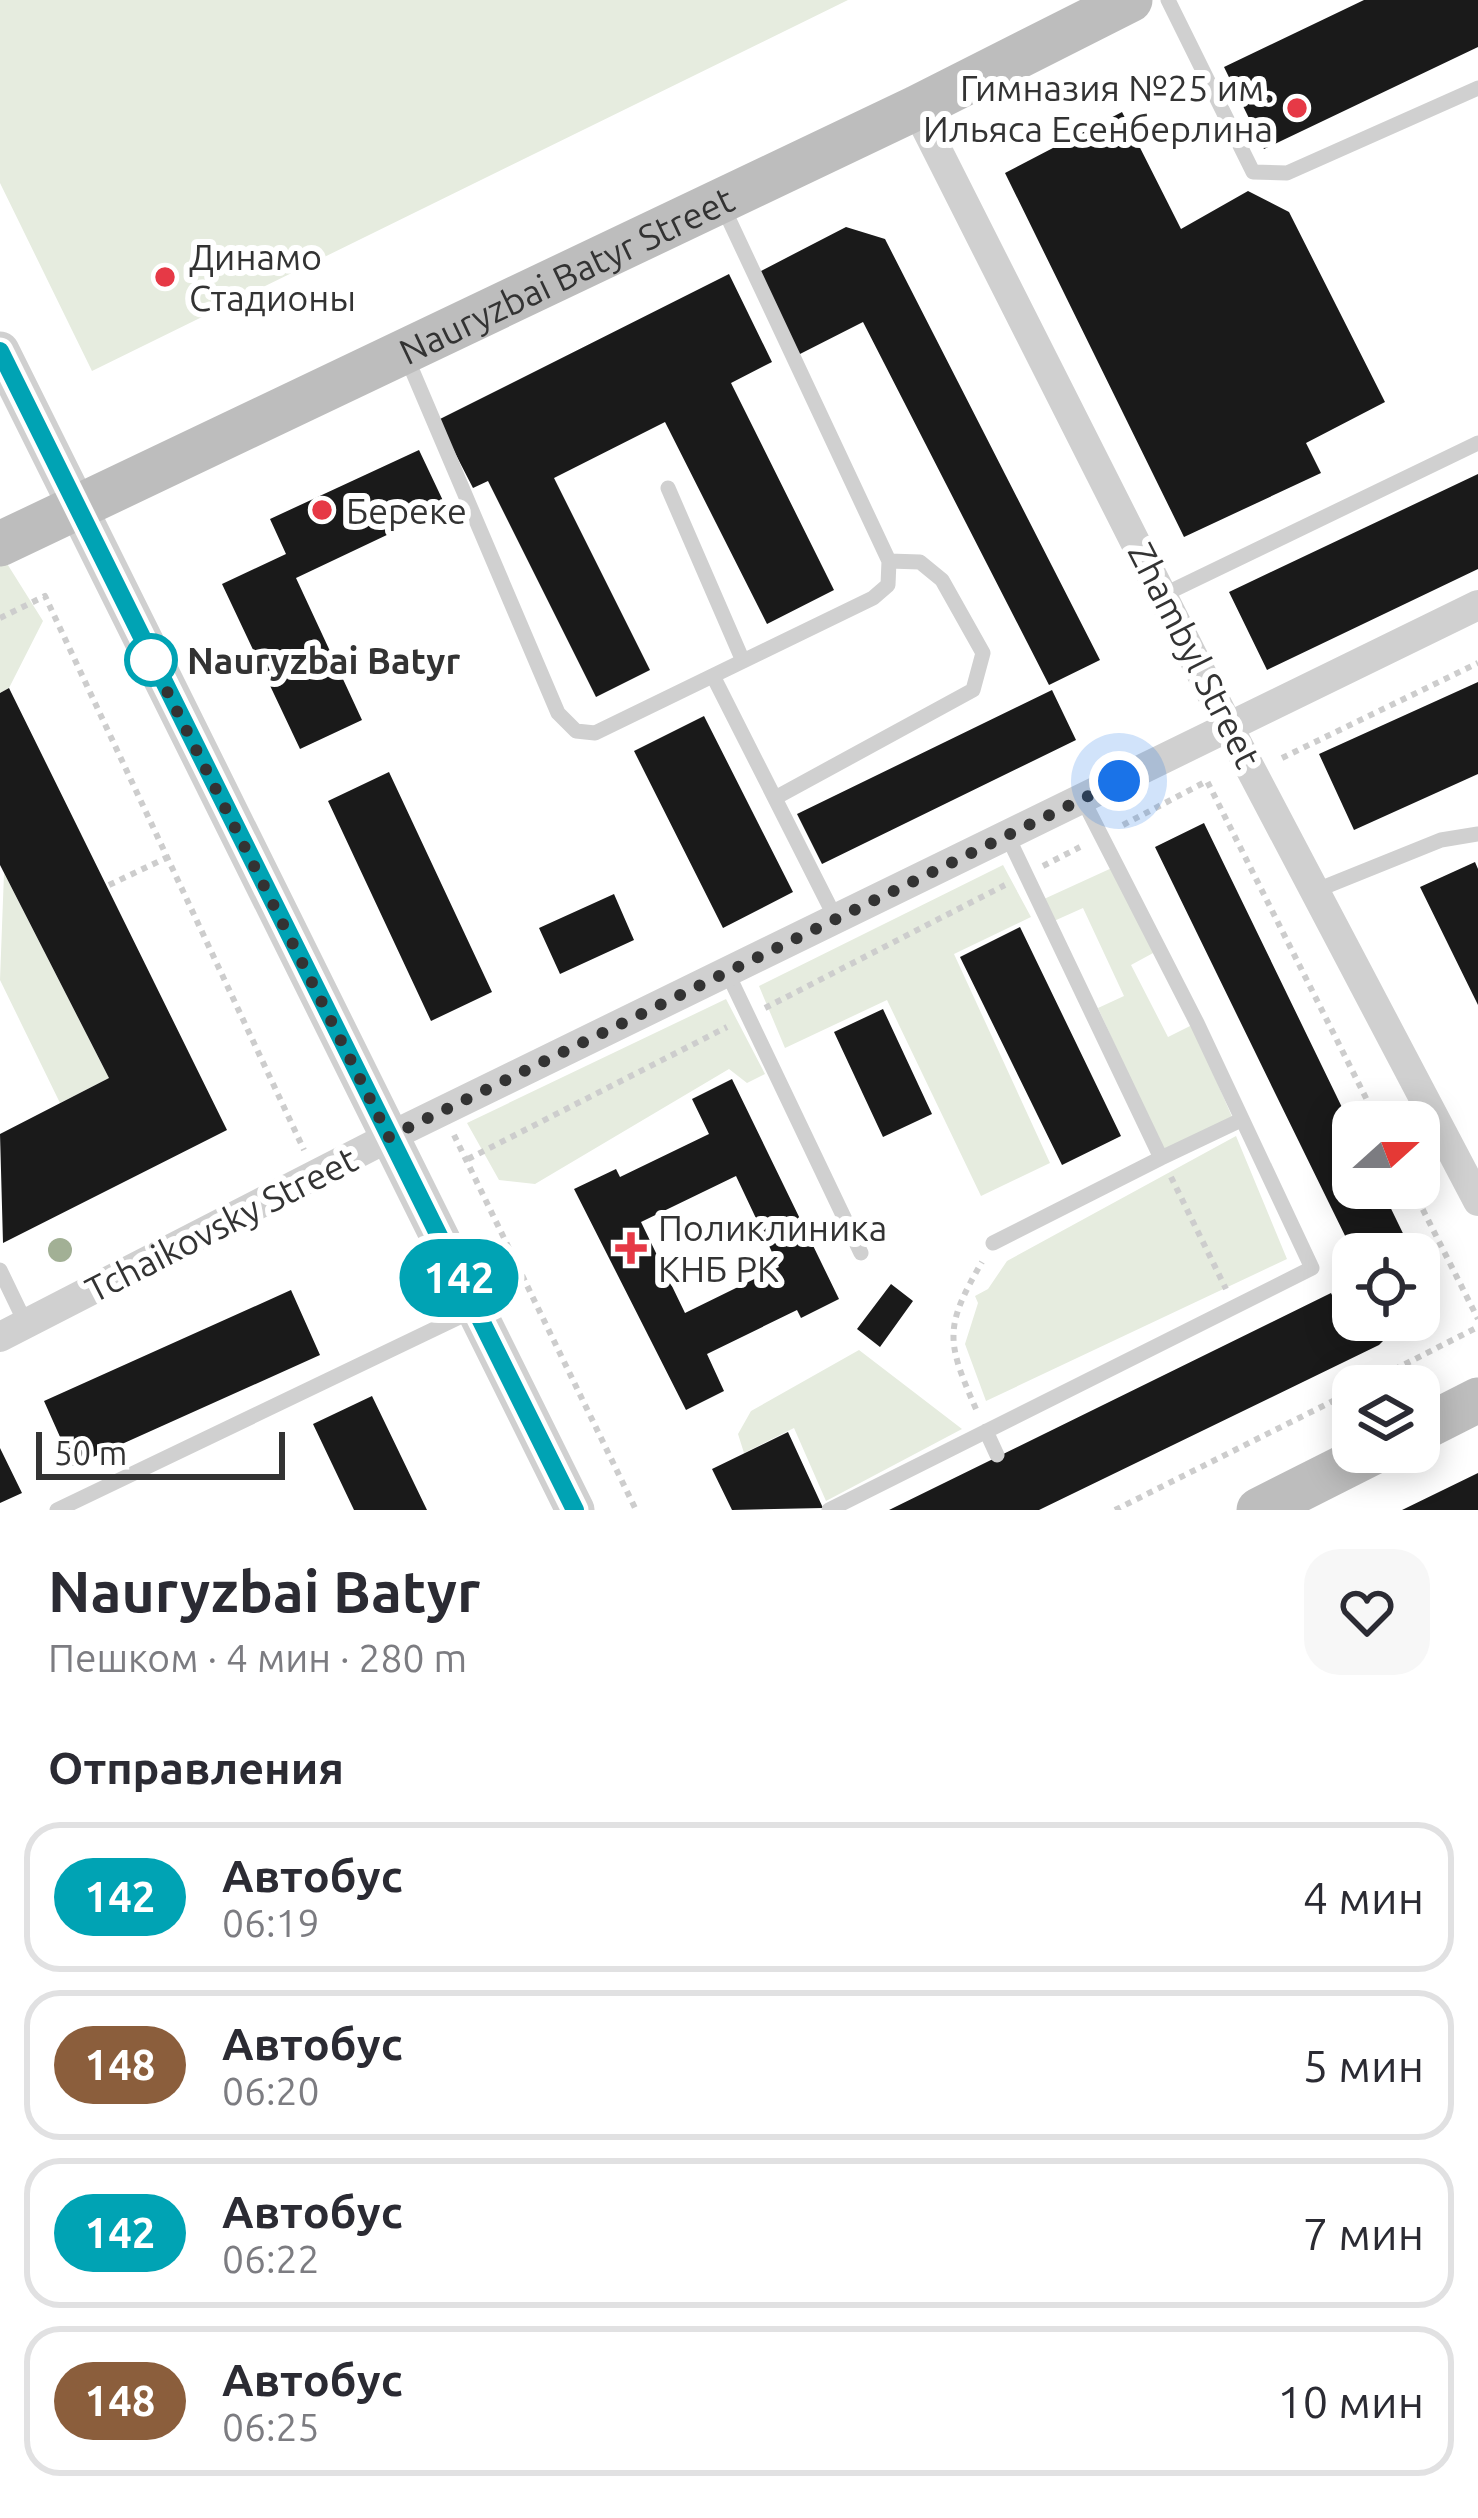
<!DOCTYPE html>
<html lang="ru">
<head>
<meta charset="utf-8">
<style>
	:root { --surface:#fff; --page:#f7f7f7; --text:#2b2b33; --muted:#7c7c81; --line:#e1e1e2 }
	body { margin:0; font-family:Ubuntu,sans-serif; background:var(--page); color:var(--text); height:100vh; display:flex; flex-direction:column; font-size:45px; white-space:nowrap }
	* { box-sizing:border-box; margin:0 }
	p { font-size:39px; color:var(--muted) }
	.icon { flex:none; width:66px; height:66px; fill:none; stroke:currentColor; stroke-width:2; stroke-linecap:round; stroke-linejoin:round }
	.map { position:relative; height:1510px; overflow:hidden }
	.drawer { display:flex; flex-direction:column; background:var(--surface); flex:1 }
	.drawer>* { flex:none }
	.badge { padding:0 24px; border-radius:39px; font-size:42px; line-height:78px }
	.needle { width:78px; rotate:69deg }
	.buttons { position:absolute; left:1332px; top:1101px; display:grid; gap:24px }
	.buttons a { display:grid; place-items:center; width:108px; height:108px; border-radius:24px; background:var(--surface); box-shadow:0 6px 30px #0003; font-size:60px }
	.scale { position:absolute; left:36px; bottom:30px; width:249px; box-sizing:border-box; padding-left:12px; border:6px solid #333; border-top:0; font-size:33px; line-height:42px; white-space:nowrap; color:#333; -webkit-text-stroke:9px #fff; paint-order:stroke }
	.you { position:absolute; width:60px; height:60px; margin:-30px; border:9px solid #fff; border-radius:50%; background:#1a73e8; box-shadow:0 0 0 18px #1a73e833 }
	.map>.badge { position:absolute; translate:-50% -50%; box-shadow:0 0 0 6px #fff }
	h2 { padding:0 48px; font-size:45px; line-height:108px }
	.round { display:grid; place-items:center; flex:none; width:126px; height:126px; border-radius:36px; background:var(--page) }
	.summary { display:flex; align-items:center; justify-content:space-between; height:204px; padding:0 48px }
	h1 { font-size:57px; font-weight:600; line-height:90px }
	ul { padding:0; list-style:none }
	li { display:flex; align-items:center; gap:36px; height:150px; margin:0 24px 18px; padding:0 24px; border:6px solid var(--line); border-radius:36px }
	li div { flex:1 }
	li b { display:block; font-size:45px }
	li em { font-style:normal }
	li .badge { min-width:132px; font-weight:700; text-align:center }
	.map>svg:first-child { display:block }
	.green { fill:#e6ecdf }
	.building { fill:#1a1a1a; fill-rule:evenodd }
	.lines { fill:none; stroke-linecap:round; stroke-linejoin:round }
	.path { stroke:#cdcdcd; stroke-width:6; stroke-dasharray:6 6; stroke-linecap:butt }
	.service { stroke:#d0d0d0; stroke-width:15 }
	.minor { stroke:#d0d0d0; stroke-width:30 }
	.tertiary { stroke:#d0d0d0; stroke-width:39 }
	.secondary { stroke:#bdbdbd; stroke-width:45 }
	.tree { fill:#a2b095 }
	.line-casing { stroke:#fff; stroke-width:27 }
	.line { stroke:#00a3b4; stroke-width:18 }
	.walk { stroke:#333; stroke-width:12; stroke-dasharray:0 21.6 }
	.poi-dot { fill:#e63946; stroke:#fff; stroke-width:4.5 }
	.stop-dot { fill:#fff; stroke:#00a3b4; stroke-width:6 }
	.labels { text-anchor:middle; dominant-baseline:central; stroke-width:12; stroke-linejoin:round; paint-order:stroke }
	.poi-label { font-size:36px; fill:#333; stroke:#fff; text-anchor:start }
	.street-label { font-size:36px; fill:#333; stroke:#fff }
	.stop-label { font-size:36px; font-weight:bold; fill:#333; stroke:#fff; text-anchor:start }
</style>
</head>
<body>
<div class="map">
<svg width="1478" height="1510" viewBox="0 0 1478 1510">
	<rect width="100%" height="100%" fill="#fff"/>
	<path class="green" d="M0,0H848L92,371L0,183Z
		M6,562L43,621L9,688L0,693V565Z
		M1003,865L1031,917L954,954L1050,1163L981,1196L887,1000L785,1048L759,986Z
		M1114,867L1155,952L1131,965L1168,1037L1192,1025L1233,1119L1163,1150L1098,1008L1124,996L1083,908L1054,921L1044,899Z
		M4,873L109,1078L60,1103L0,980Z
		M726,999L765,1074L747,1083L729,1069L535,1184L499,1180L467,1123Z
		M1236,1136L1287,1259L986,1401L965,1344L978,1303L975,1296L988,1289L1007,1261Z
		M859,1350L962,1429L826,1501L794,1428L744,1453L738,1434L751,1411Z"/>
	<path class="building" d="M1364,0H1478V47L1264,149L1224,67Z
		M1122,112L1181,229L1248,191L1289,212L1385,402L1306,443L1321,473L1184,537L1005,173Z
		M846,227L885,239L1100,660L1049,685L863,322L798,355L757,273Z
		M729,274L772,362L731,383L834,590L767,624L665,422L554,478L650,670L596,697L488,481L473,488L438,420Z
		M419,450L446,507L296,578L362,720L300,749L222,584L286,554L270,519Z
		M1478,474V569L1267,670L1229,592Z
		M1478,682V774L1354,830L1319,754Z
		M9,688L227,1130L3,1243L0,1134L109,1078L0,865V693Z
		M1052,690L1076,740L822,864L797,814Z
		M704,716L793,892L723,928L634,751Z
		M389,772L492,992L431,1021L328,801Z
		M1204,823L1353,1130V1188H1381L1413,1254H1354L1276,1095L1155,847Z
		M1475,862L1478,869V1005L1420,887Z
		M614,894L634,940L560,974L539,928Z
		M1020,927L1121,1136L1062,1165L960,957Z
		M883,1009L932,1114L883,1137L834,1032Z
		M732,1079L839,1299L801,1318L797,1310L707,1354L724,1391L686,1410L574,1189L616,1169L620,1177L709,1134L692,1099ZM736,1176L779,1267L685,1313L641,1222Z
		M891,1284L913,1301L880,1347L857,1329Z
		M1353,1289V1320H1404L1379,1345L1039,1510H889L1331,1293L1334,1299Z
		M291,1290L320,1355L73,1466L44,1401Z
		M372,1396L427,1510H354L313,1424Z
		M788,1432L823,1508L732,1510L712,1469Z
		M0,1448L22,1493L0,1503Z
		M1478,1473V1510H1402Z"/>
	<g class="lines">
		<path class="path" d="M0,618L45,596L304,1150
			M1282,758L1478,663
			M1123,825L1207,781L1378,1122
			M1043,866L1080,847
			M109,885L168,857
			M765,1008L1005,885
			M454,1135L636,1510
			M468,1159L727,1027
			M1171,1177L1226,1289
			M1412,1188L1478,1319
			M1362,1386L1478,1327
			M976,1409C946,1341 944,1327 982,1262
			M1115,1510L1353,1391"/>
		<path class="service" d="M1168,0L1253,172L1287,173L1478,88
			M406,356L558,713L576,731L595,733L873,598L888,585L889,561L723,207
			M668,488L743,661
			M1165,594L1478,443
			M713,676L836,919
			M775,798L973,690L983,653L942,580L920,562L889,561
			M1007,835L1161,1158L1241,1120
			M1317,890L1441,840L1478,834
			M727,972L861,1253
			M993,1243L1161,1158
			M0,1270L26,1324
			M986,1431L997,1455
			M57,1510L472,1311
			M829,1510L1312,1268L1197,1023L1082,798"/>
		<path class="minor" d="M916,108L1229,728L1478,1201
			M0,1337L389,1137L1478,605"/>
		<path class="tertiary" d="M0,351L575,1510"/>
		<g class="secondary">
			<path id="s1" d="M0,544L916,108L1130,0"/>
			<path d="M1419,1430L1478,1400"/>
			<path d="M1259,1510L1374,1452"/>
		</g>
	</g>
	<circle class="tree" cx="60" cy="1250" r="12"/>
	<g class="lines">
		<defs>
			<path id="line" d="M0,351L575,1510"/>
		</defs>
		<use href="#line" class="line-casing"/>
		<use href="#line" class="line"/>
		<path class="walk" d="M151,660L145,647L389,1137L1119,781"/>
	</g>
	<g class="poi-dot">
		<circle cx="1297" cy="108" r="12"/>
		<circle cx="165" cy="277" r="12"/>
		<circle cx="322" cy="510" r="12"/>
		<path d="M625 1230h12v12h12v12h-12v12h-12v-12h-12v-12h12z"/>
	</g>
	<circle class="stop-dot" cx="151" cy="660" r="24"/>
	<g class="labels">
		<g class="poi-label">
			<text x="1273" y="87" text-anchor="end">Гимназия №25 им.<tspan x="1273" dy="41">Ильяса Есенберлина</tspan></text>
			<text x="189" y="256">Динамо<tspan x="189" dy="41">Стадионы</tspan></text>
			<text x="346" y="510">Береке</text>
			<text x="658" y="1227">Поликлиника<tspan x="658" dy="41">КНБ РК</tspan></text>
		</g>
		<g class="street-label">
			<text stroke="none"><textPath href="#s1" startOffset="627">Nauryzbai Batyr Street</textPath></text>
			<text transform="translate(1195 655) rotate(63)">Zhambyl Street</text>
			<text transform="translate(221 1224) rotate(-27)">Tchaikovsky Street</text>
		</g>
		<g class="stop-label">
			<text x="187" y="660">Nauryzbai Batyr</text>
		</g>
	</g>
</svg>
<div class="buttons">
<a><svg class="needle" viewBox="-14 -14 28 28"><path d="M0-13l5 13h-10z" fill="#e53935"/><path d="M0 13l5-13h-10z" fill="#7c7c81"/></svg></a>
<a><svg class="icon" aria-label="locate" viewBox="0 0 24 24"><circle cx="12" cy="12" r="6"/><path d="M12 2v4M12 18v4M2 12h4M18 12h4"/></svg></a>
<a><svg class="icon" aria-label="layers" viewBox="0 0 24 24"><path d="M12 4l9 5-9 5-9-5zM3 14l9 5 9-5"/></svg></a>
</div>
<div class="scale">50 m</div>
<div class="you" style="left:1119px;top:781px"></div>
<b class="badge" style="left:459px;top:1278px;background:#00a3b4;color:#fff">142</b>
</div>
<section class="drawer">
<div class="summary"><div><h1>Nauryzbai Batyr</h1><p>Пешком · 4 мин · 280 m</p></div><a class="round"><svg class="icon" aria-label="heart" viewBox="0 0 24 24"><path d="M12 20l-8-8c-3-5 5-10 8-4 3-6 11-1 8 4z"/></svg></a></div>
<h2>Отправления</h2>
<ul>
<li><span class="badge" style="background:#00a3b4;color:#fff">142</span><div><b>Автобус</b><p>06:19</p></div><em>4 мин</em></li>
<li><span class="badge" style="background:#8b5e3c;color:#fff">148</span><div><b>Автобус</b><p>06:20</p></div><em>5 мин</em></li>
<li><span class="badge" style="background:#00a3b4;color:#fff">142</span><div><b>Автобус</b><p>06:22</p></div><em>7 мин</em></li>
<li><span class="badge" style="background:#8b5e3c;color:#fff">148</span><div><b>Автобус</b><p>06:25</p></div><em>10 мин</em></li>
</ul>
</section>
</body>
</html>
